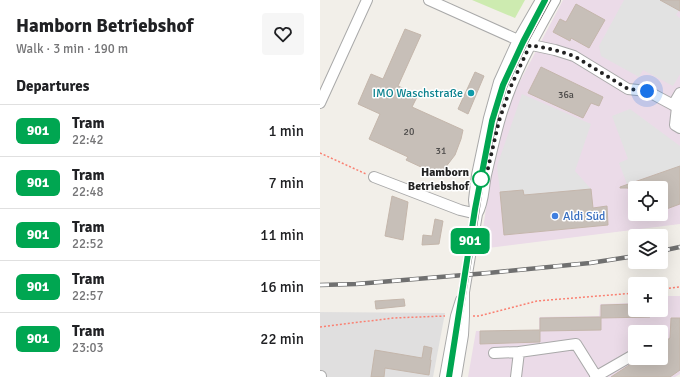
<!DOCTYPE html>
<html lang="en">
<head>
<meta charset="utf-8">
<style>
	:root { --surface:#fff; --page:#f6f6f6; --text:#202124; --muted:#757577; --line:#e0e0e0 }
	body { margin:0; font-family:Signika,sans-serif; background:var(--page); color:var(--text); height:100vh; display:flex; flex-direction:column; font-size:15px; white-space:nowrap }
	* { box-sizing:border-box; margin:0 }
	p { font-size:13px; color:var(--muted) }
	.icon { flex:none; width:22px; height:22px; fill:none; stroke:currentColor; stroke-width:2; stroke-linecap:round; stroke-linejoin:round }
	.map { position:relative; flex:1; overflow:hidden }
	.side { display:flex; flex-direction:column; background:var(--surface); width:320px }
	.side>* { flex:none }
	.badge { padding:0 8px; border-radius:6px; font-size:14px; line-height:26px }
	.buttons { position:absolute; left:308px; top:181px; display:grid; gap:8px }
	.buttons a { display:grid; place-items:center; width:40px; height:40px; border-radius:4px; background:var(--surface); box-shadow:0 4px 16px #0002; font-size:20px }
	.you { position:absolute; width:20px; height:20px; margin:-10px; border:3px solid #fff; border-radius:50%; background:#1a73e8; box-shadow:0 0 0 6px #1a73e833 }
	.map>.badge { position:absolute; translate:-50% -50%; box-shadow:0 0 0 2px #fff }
	h2 { padding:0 16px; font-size:15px; line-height:36px }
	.round { display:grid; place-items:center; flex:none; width:42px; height:42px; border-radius:4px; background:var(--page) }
	.summary { display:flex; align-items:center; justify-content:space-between; height:68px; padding:0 16px }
	h1 { font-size:19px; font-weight:800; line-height:30px }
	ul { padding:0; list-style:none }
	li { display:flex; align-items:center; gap:12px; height:52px; padding:0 16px; border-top:1px solid var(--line) }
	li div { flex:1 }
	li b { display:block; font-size:15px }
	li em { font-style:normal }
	li .badge { min-width:44px; font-weight:700; text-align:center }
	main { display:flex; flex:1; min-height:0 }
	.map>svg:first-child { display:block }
	.residential { fill:#e0dfdf }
	.industrial { fill:#ebdbe8; fill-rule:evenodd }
	.grass { fill:#cdebb0 }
	.parking { fill:#e2e2e2 }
	.building { fill:#c7bfb8; stroke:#c4b6ab }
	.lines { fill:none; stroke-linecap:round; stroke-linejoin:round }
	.minor-casing { stroke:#a9a9a9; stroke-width:12 }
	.path { stroke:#fa8072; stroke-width:1.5; stroke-dasharray:2 2; stroke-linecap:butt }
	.minor { stroke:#fff; stroke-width:10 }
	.tram { stroke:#707070; stroke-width:1 }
	.rail-casing { stroke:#707070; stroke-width:4.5 }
	.rail { stroke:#fff; stroke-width:3; stroke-dasharray:9; stroke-linecap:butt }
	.line-casing { stroke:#fff; stroke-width:9 }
	.line { stroke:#00a651; stroke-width:6 }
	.walk { stroke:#222; stroke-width:4; stroke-dasharray:0 7.2 }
	.culture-dot { fill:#0f9aa8; stroke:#fff; stroke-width:1.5 }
	.stop-dot { fill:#fff; stroke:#00a651; stroke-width:2 }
	.shop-dot { fill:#3f7fe0; stroke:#fff; stroke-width:1.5 }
	.labels { text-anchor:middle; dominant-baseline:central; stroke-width:3; stroke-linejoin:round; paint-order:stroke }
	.number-label { font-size:10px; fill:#4b4948 }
	.culture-label { font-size:12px; fill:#0d838f; stroke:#fff; text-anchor:end }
	.stop-label { font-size:12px; font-weight:bold; fill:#222; stroke:#fff; text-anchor:end }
	.shop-label { font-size:12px; fill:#366cbe; stroke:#fff; text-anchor:start }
</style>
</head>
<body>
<main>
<section class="side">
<div class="summary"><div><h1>Hamborn Betriebshof</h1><p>Walk · 3 min · 190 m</p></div><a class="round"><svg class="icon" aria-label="heart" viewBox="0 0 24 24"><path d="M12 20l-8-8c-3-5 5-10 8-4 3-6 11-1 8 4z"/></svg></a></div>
<h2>Departures</h2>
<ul>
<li><span class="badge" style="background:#00a651;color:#fff">901</span><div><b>Tram</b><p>22:42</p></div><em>1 min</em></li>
<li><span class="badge" style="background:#00a651;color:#fff">901</span><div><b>Tram</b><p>22:48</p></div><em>7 min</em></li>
<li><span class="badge" style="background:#00a651;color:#fff">901</span><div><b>Tram</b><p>22:52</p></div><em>11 min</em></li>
<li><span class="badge" style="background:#00a651;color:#fff">901</span><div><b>Tram</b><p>22:57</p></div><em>16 min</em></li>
<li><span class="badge" style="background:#00a651;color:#fff">901</span><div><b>Tram</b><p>23:03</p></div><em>22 min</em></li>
</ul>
</section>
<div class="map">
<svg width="360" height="377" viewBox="0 0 360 377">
	<rect width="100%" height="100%" fill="#f2efe9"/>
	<path class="residential" d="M0,312L125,313L113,377H0Z"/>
	<path class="industrial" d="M243,0H360V224L160,249L179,121ZM315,188H341V214H315Z
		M341,296H360V374L355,377H148L156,331L219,330V317L279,316L280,304L315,303V310H341ZM315,332H341V358H315Z"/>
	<path class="grass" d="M152,0H205L195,18Z"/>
	<path class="parking" d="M304,0H340L359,10L356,15L360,18V74L353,86L323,70L319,77L281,56L279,46Z
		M202,94L271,124L255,171L271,189L204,195L203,190L180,192L177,166Z
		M310,109L360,146V166L307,184L299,163L308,159L292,116Z"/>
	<path class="building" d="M340,0H360V11Z
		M256,4L285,20L269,48L251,38L250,41L233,32L240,19L246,22Z
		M85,29L101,35L78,86L98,95L92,107L143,130L141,139L135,155L125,168L118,175L86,160L88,157L49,139L60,114L38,104L51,74L63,79Z
		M221,67L283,97L279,106L271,103L263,118L208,93Z
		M155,72L164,76L148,114L138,109Z
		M360,166V204L341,211V188H315V204H314L308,188H300V187Z
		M271,189L273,208L287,206L288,225L184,235L180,192L203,190L204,195Z
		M72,196L88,202L83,240L65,236Z
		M115,219L123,221L119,244L102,245L103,235L112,236Z
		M84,299L85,306L56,309L55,301Z
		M315,304V310H330V317L281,318V330L220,331V342L160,344V331L220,330V318L281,317V305Z
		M351,318H360V370L350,377H291L320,358H341V344L350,338Z
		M104,346L112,348L110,360H111L109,375L65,368L64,377H51L55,350L102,358Z"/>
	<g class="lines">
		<defs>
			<path id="minor" d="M109,0L207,44L235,50L254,56L308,89L327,91L357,107L355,125L360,128
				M0,103L47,0
				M353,105L360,93
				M54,177L140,210L157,214
				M157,214L155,209L154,200L157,175L169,118L179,82L198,40L221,0
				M174,353L199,352
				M0,377L1,376
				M125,377L136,316L141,300
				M136,377L143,335L144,316V292L157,214C164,202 163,189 166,175C170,158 174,140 179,122C191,78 213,39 235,0
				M196,377L199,352L256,344L276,376
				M275,377L315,354"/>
		</defs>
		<use href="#minor" class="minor-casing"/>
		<path class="path" d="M0,153L46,174
			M341,289L360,287
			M153,316H159L217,301L315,293
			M0,327L73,318L125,316"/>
		<use href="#minor" class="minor"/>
		<path class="tram" d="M132,377L142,316L154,245L164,179L180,109L187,87L207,44L231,0"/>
		<defs>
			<path id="rail" d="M341,251L360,247
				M0,285L36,284L168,273L270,263L315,256"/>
		</defs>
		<use href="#rail" class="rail-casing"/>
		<use href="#rail" class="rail"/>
	</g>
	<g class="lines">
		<defs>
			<path id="line" d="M129,377L155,209L172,121L183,85L203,42L225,0"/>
		</defs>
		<use href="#line" class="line-casing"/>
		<use href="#line" class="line"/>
		<path class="walk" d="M161,179L166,177L179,121L191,86L210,45L235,50L254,56L308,89L327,91"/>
	</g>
	<circle class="culture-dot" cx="151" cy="93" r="4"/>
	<circle class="stop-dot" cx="161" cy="179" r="8"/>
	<circle class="shop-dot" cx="235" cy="216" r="4"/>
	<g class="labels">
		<g class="number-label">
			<text x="246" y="95">36a</text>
			<text x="89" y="132">20</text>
			<text x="121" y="151">31</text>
		</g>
		<g class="culture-label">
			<text x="143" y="93">IMO Waschstraße</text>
		</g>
		<g class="stop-label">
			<text x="149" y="172">Hamborn<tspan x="149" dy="14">Betriebshof</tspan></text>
		</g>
		<g class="shop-label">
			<text x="243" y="216">Aldi Süd</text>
		</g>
	</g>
</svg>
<div class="buttons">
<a><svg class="icon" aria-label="locate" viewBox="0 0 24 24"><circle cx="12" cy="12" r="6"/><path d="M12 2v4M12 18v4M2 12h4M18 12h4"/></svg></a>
<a><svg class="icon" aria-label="layers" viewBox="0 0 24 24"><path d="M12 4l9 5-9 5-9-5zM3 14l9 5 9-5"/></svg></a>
<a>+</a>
<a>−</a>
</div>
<div class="you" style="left:327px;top:91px"></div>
<b class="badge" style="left:150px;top:241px;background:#00a651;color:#fff">901</b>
</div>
</main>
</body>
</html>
